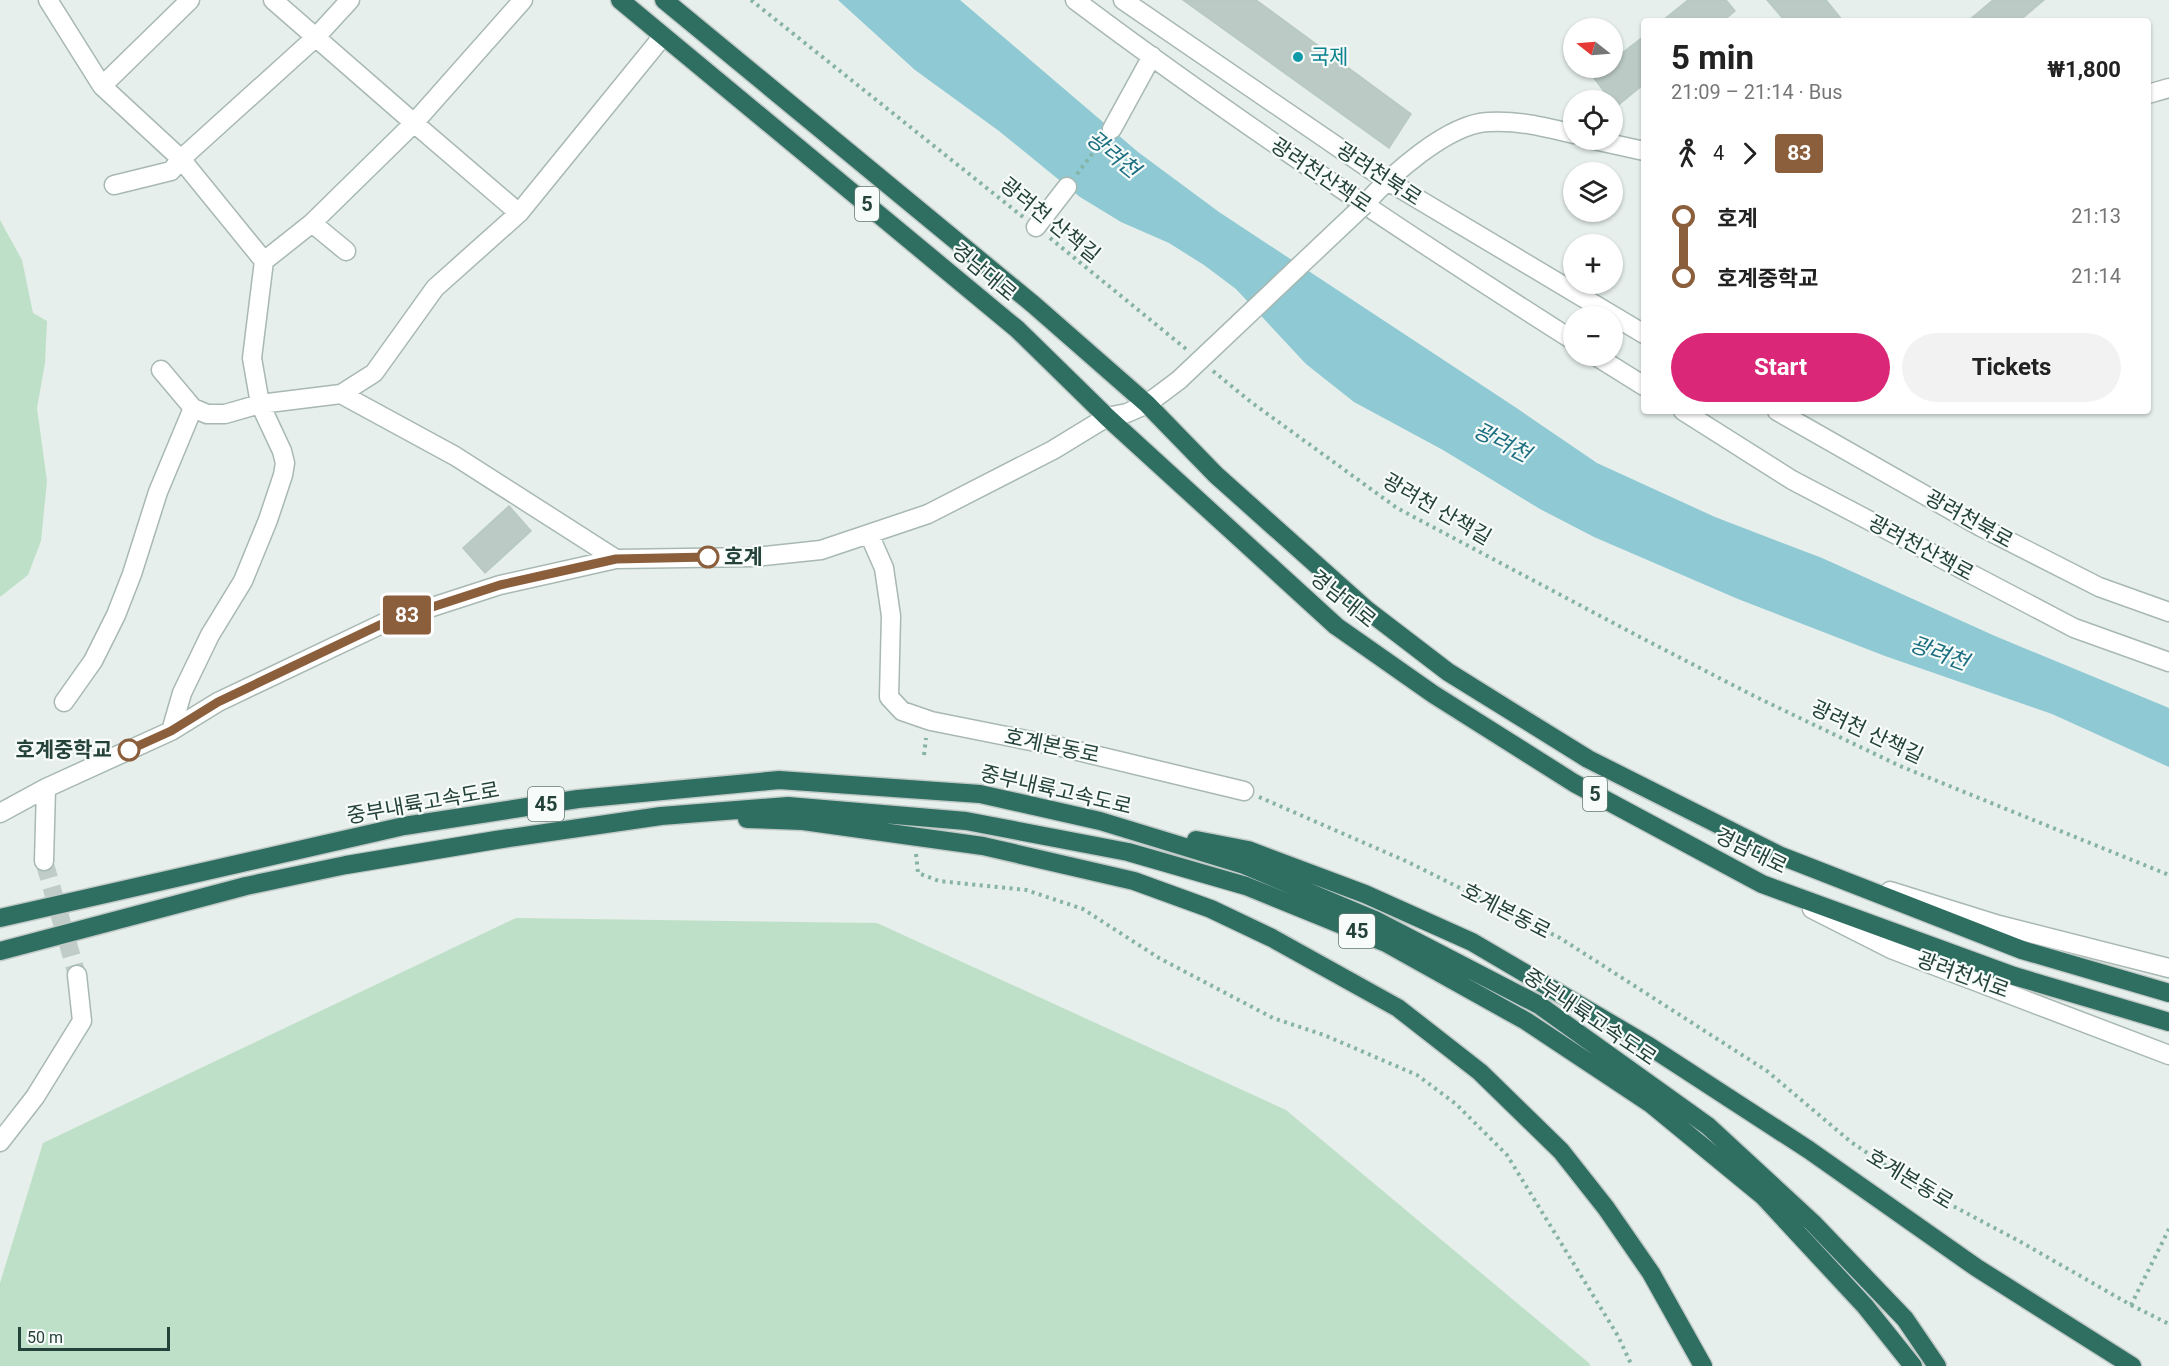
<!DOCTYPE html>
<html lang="en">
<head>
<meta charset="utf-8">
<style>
	:root { --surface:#fff; --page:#f2f2f2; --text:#222; --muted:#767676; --accent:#db2777 }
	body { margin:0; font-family:Roboto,"Noto Sans KR",sans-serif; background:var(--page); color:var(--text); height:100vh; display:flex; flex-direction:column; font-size:22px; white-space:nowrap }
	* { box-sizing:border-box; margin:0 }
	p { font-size:20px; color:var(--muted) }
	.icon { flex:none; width:33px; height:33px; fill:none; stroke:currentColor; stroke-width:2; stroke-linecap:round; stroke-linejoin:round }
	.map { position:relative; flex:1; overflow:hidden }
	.details { position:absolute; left:1641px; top:18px; width:510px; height:396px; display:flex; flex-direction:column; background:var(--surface); border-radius:6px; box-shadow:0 2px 4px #0004 }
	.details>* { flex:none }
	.badge { padding:0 12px; border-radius:4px; font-size:21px; line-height:39px }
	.needle { width:39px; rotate:287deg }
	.fabs { position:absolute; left:1563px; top:18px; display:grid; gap:12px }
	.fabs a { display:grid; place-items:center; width:60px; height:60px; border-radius:50%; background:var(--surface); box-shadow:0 2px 4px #0004; font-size:30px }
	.scale { position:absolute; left:18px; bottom:15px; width:152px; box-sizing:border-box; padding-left:6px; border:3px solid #24423a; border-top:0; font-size:16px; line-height:21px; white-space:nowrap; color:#24423a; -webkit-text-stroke:4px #f7fbf9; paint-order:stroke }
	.map>.badge { position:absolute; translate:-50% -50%; box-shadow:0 0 0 3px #fff }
	.legs { display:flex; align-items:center; gap:9px; height:66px; padding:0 30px; font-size:20px }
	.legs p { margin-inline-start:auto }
	.headline { display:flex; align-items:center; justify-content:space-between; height:102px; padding:0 30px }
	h1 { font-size:33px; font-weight:700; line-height:45px }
	.primary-button { display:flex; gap:12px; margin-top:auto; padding:12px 30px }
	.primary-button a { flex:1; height:69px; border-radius:36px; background:var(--accent); color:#fff; font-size:24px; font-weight:700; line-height:69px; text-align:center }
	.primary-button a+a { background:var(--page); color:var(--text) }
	ul { padding:0 30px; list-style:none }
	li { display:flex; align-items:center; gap:21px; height:60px; font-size:22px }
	li i { display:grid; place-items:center; width:9px; height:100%; margin:0 8px; background:currentColor }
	li i::after { content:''; width:15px; height:15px; margin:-8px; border:4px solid; border-radius:50%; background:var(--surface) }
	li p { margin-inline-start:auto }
	li:first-child i { background:linear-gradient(#0000 50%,currentColor 0) }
	li:last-child i { background:linear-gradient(currentColor 50%,#0000 0) }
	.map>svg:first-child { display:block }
	.green { fill:#bfe0c8 }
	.water { fill:#8ec9d4 }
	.building { fill:#bbcac4; stroke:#b8c9c2; stroke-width:1.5 }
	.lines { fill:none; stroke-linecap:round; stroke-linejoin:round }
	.minor-tunnel { stroke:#bfccc8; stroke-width:18; stroke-dasharray:18 9; stroke-linecap:butt }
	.minor-casing { stroke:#a8b8b2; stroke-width:21 }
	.highway-casing { stroke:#c2cac8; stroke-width:21 }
	.path { stroke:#86b3a5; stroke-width:4; stroke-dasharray:3 4.5; stroke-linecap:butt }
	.minor { stroke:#fff; stroke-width:18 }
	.highway { stroke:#2f6f62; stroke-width:18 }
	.minor-bridge-casing { stroke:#a8b8b2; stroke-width:21; stroke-linecap:butt }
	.minor-bridge { stroke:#fff; stroke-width:18 }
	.line-1-casing { stroke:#fff; stroke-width:14 }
	.line-1 { stroke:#8b5e3c; stroke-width:9 }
	.culture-dot { fill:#0f9aa8; stroke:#f7fbf9; stroke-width:2 }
	.stop-1-dot { fill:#fff; stroke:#8b5e3c; stroke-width:3 }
	.labels { text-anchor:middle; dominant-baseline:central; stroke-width:4.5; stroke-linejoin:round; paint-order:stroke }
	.shield { fill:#f7fbf9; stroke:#637a73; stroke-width:1.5 }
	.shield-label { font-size:20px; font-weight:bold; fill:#24423a }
	.culture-label { font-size:21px; fill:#0d838f; stroke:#f7fbf9; text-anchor:start }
	.street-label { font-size:21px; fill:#24423a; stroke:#f7fbf9 }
	.stop-label { font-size:21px; font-weight:bold; fill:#24423a; stroke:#f7fbf9; text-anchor:start }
	.water-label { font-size:22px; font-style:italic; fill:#1c6f80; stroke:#f7fbf9 }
</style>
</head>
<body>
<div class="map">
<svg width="2169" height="1366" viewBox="0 0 2169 1366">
	<rect width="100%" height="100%" fill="#e6efeb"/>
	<path class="green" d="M0,220L22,260L33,313L47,321L45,363L37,408L47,481L41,541L28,575L0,597Z
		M516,918L877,923L1286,1110L1589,1363L1590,1366H0V1283L43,1143Z"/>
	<path class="water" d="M838,0H960L1138,152L1219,212L1515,407L1597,463L1715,517L1822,558L1995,636L2169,708V767L2052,714L1885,656L1738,599L1594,537L1540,509L1443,450L1354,402L1306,364L1236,289L1204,265L1169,243L1121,222L1080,197L999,131L915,70Z"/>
	<path class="building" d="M1183,0H1256L1411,114L1389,148Z
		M1688,0H1726L1735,11L1723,21H1662Z
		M1767,0H1826L1843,21H1785Z
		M1993,0H2044L2019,21H1968Z
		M1644,36V84L1616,107L1593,77L1605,68H1612V61Z
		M509,506L531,531L485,573L463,548Z"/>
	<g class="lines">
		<path class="minor-tunnel" d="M44,861L77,975"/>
		<defs>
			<path id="minor" d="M48,0L102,86
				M190,0L102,86L181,159L316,37L350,0
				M273,0L414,123L523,0
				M1075,0C1236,121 1404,233 1574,341
				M1123,0L1386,180L1644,334
				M2148,94L2169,88
				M1112,129L1152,56
				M1594,140L1644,151
				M114,185L171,171L181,159L264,261L312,223
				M1364,205C1390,176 1447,124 1488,122C1518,120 1545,127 1574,134
				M1036,227L1067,187
				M346,251L312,223L414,123L519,213
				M1596,356L1644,386
				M161,370L193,408L207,414H225L260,404L341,394L374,373L435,288L519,213L663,36
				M341,394L455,456L616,559
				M1683,411L1792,480L2074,628L2169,662
				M1777,411L1981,527L2099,587L2169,612
				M869,534L884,568L891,616L889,697L902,711L931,721L1061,747L1244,791
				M64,702L93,661L116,615L132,574L158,492L193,408
				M171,731L182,693L210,635L243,581L268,520L283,475L285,463L282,451L260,404L252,358L264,261
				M0,813L46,788L171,731L218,702L386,622L500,585L616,559L755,557L821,550L928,514L1053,450L1107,417L1127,413L1147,404L1179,380
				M44,861L46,788
				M1890,891L1999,925L2169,968
				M1812,909L1891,949L2169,1055
				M0,1142L35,1097L82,1021L77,975"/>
			<path id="highway" d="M620,0L1017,329L1107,417L1336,626L1433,694L1574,783L1762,884L2014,976L2169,1022
				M664,0L1034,305L1147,404L1216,475L1367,610L1448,672L1588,759L1781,856L2022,950L2169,993
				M747,819L803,821L983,846L1134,881L1211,909L1272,938L1398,1008L1480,1072L1561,1151L1606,1208L1651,1273L1703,1366
				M1196,840L1248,850L1365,894L1472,942L1649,1046L1809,1150L1977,1268L2132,1366
				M0,918L404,826L578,799L779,780L980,794L1100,821L1244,865L1375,920L1539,1005L1708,1126L1813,1223L1905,1319L1937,1366
				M0,951L246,886L346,865L496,840L661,816L788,806L966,821L1128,852L1246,886L1386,943L1526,1021L1651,1104L1763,1196L1865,1306L1913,1366"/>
		</defs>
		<use href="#minor" class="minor-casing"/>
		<use href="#highway" class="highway-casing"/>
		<path class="path" d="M751,0L1023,217
			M1077,174L1101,142
			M1050,238L1186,349
			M1213,371L1251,402L1397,508L1636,635L1756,697L1900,766L2169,875
			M924,755L926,738
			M1259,797L1408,862L1560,938L1767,1071L1851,1142L1921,1189L2019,1241L2131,1305L2169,1229
			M916,854L918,873L939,881L1026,890L1083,909L1159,958L1273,1018L1324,1035L1417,1075L1456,1104L1507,1155L1618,1336L1632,1366
			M2131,1305L2169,1324"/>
		<use href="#minor" class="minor"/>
		<use href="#highway" class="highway"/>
		<defs>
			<path id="minor-bridge" d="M1179,380L1364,205"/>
		</defs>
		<use href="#minor-bridge" class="minor-bridge-casing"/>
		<use href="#minor-bridge" class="minor-bridge"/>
	</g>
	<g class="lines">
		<defs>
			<path id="line-1" d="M129,750L171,731L218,702L386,622L500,585L616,559L708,557"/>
		</defs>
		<use href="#line-1" class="line-1-casing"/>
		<use href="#line-1" class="line-1"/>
	</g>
	<circle class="culture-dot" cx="1298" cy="57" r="6"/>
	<g class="stop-1-dot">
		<circle cx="708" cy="557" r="10"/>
		<circle cx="129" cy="750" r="10"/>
	</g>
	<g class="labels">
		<g class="shield">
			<rect x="855" y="187" width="24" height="34" rx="4.5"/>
			<rect x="1583" y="777" width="24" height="34" rx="4.5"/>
			<rect x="528" y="787" width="36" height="34" rx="4.5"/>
			<rect x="1339" y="914" width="36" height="34" rx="4.5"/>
		</g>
		<g class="shield-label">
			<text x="867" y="204">5</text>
			<text x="1595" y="794">5</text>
			<text x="546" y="804">45</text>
			<text x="1357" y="931">45</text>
		</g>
		<g class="culture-label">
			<text x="1310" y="57">국제</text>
		</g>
		<g class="street-label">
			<text transform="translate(1379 174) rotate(33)">광려천북로</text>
			<text transform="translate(1321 175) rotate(34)">광려천산책로</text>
			<text transform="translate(1050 220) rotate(39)">광려천 산책길</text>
			<text transform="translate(984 272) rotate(40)">경남대로</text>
			<text transform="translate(1437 509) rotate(30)">광려천 산책길</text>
			<text transform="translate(1969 519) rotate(29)">광려천북로</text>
			<text transform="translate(1921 548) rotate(28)">광려천산책로</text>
			<text transform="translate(1343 599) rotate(39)">경남대로</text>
			<text transform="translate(1867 732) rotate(25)">광려천 산책길</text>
			<text transform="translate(1052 746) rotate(12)">호계본동로</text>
			<text transform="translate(1056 790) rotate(13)">중부내륙고속도로</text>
			<text transform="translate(423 803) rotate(-10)">중부내륙고속도로</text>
			<text transform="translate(1751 851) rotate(26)">경남대로</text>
			<text transform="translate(1506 911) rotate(27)">호계본동로</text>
			<text transform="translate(1963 975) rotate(20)">광려천서로</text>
			<text transform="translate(1590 1017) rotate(34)">중부내륙고속도로</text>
			<text transform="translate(1910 1179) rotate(31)">호계본동로</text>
		</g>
		<g class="stop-label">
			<text x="724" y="557">호계</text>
			<text x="112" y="750" text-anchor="end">호계중학교</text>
		</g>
		<g class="water-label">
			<text transform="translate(1113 154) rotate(39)">광려천</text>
			<text transform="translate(1502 442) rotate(27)">광려천</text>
			<text transform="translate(1939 653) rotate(20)">광려천</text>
		</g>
	</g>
</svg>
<div class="fabs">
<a><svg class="needle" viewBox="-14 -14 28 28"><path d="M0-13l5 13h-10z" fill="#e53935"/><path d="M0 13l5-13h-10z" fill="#767676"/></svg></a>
<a><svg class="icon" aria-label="locate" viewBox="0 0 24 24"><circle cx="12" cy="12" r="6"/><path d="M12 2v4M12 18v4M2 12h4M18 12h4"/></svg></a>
<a><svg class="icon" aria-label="layers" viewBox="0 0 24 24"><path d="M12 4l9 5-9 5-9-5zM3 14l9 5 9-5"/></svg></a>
<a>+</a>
<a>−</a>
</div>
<div class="scale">50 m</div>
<b class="badge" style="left:407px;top:615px;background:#8b5e3c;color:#fff">83</b>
<section class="details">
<div class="headline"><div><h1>5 min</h1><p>21:09 – 21:14 · Bus</p></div><b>₩1,800</b></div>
<div class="legs"><svg class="icon" aria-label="walk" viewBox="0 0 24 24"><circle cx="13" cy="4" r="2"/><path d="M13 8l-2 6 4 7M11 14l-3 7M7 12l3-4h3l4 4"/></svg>4<svg class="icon" aria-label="forward" viewBox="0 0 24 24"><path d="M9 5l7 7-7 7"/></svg><b class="badge" style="background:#8b5e3c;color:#fff">83</b></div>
<ul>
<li><i style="color:#8b5e3c"></i><b>호계</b><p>21:13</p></li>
<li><i style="color:#8b5e3c"></i><b>호계중학교</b><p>21:14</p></li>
</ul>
<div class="primary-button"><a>Start</a><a>Tickets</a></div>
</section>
</div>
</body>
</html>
